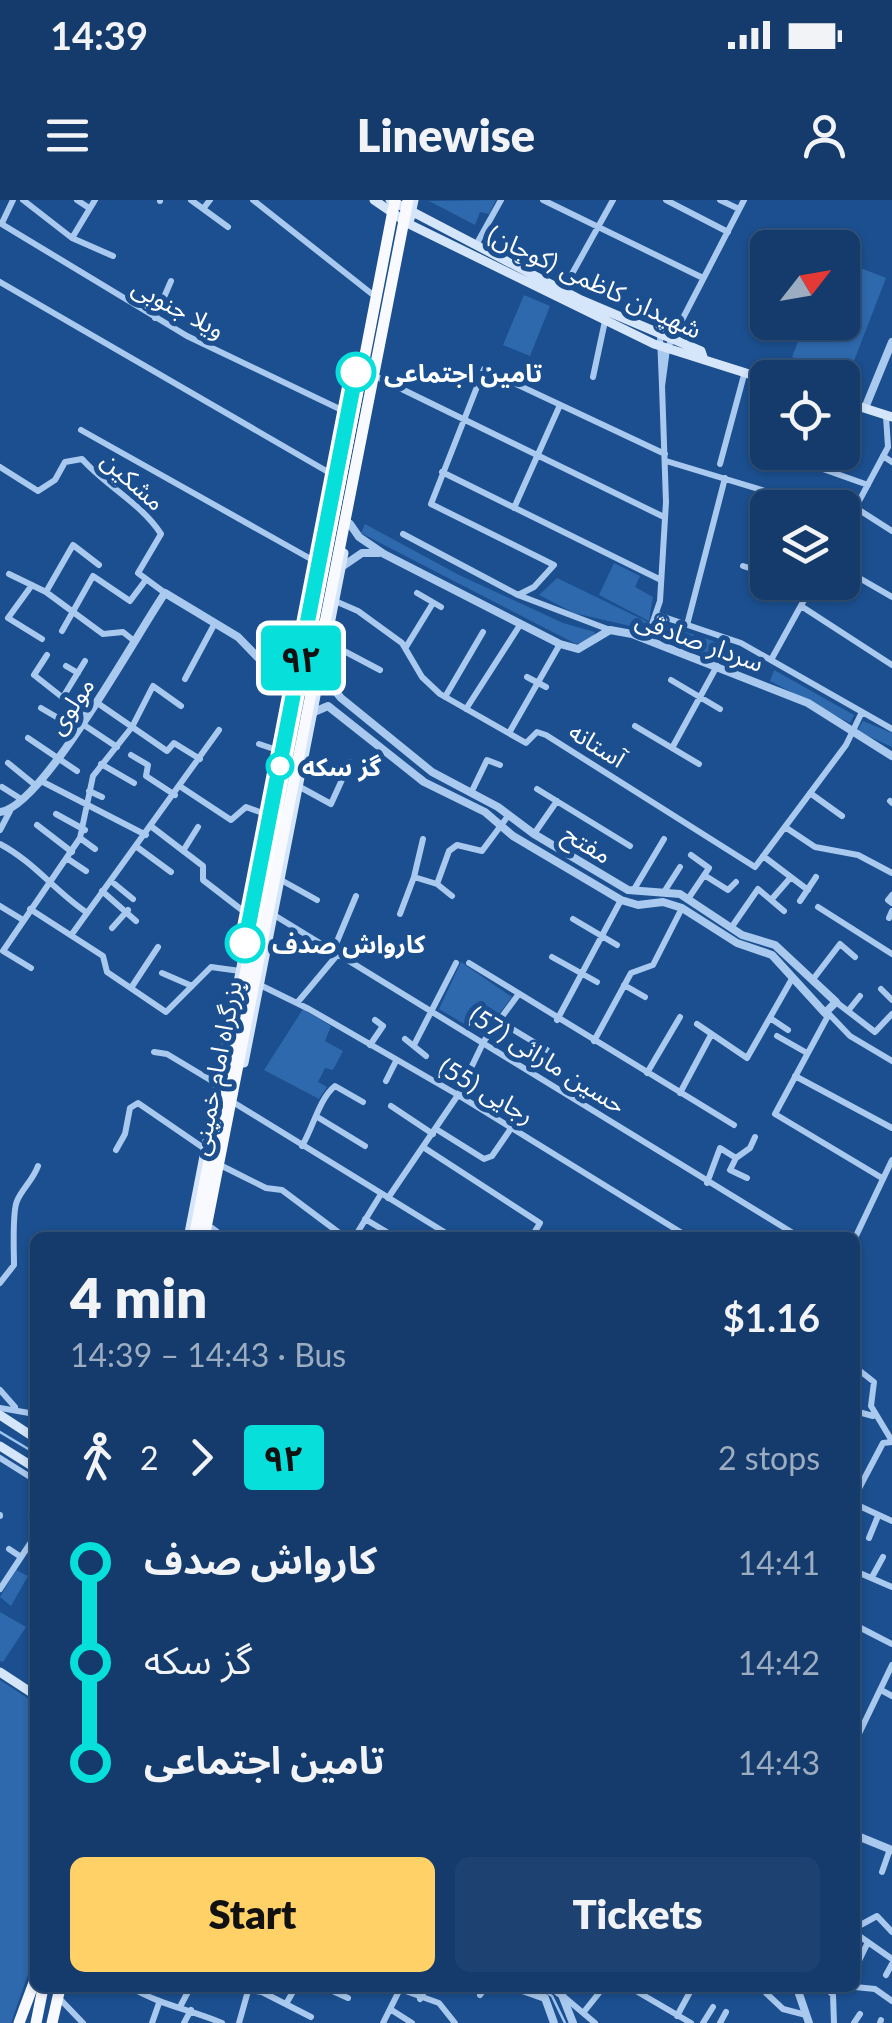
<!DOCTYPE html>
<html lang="en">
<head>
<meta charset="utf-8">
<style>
	:root { --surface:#143b6b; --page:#1d4271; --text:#f1f3f6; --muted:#9dadc1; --line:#33557e; --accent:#ffd166 }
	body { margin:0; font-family:Lato,"Noto Sans Arabic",sans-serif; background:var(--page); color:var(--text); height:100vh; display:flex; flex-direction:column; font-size:38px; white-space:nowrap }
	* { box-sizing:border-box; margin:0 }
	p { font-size:32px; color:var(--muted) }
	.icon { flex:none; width:55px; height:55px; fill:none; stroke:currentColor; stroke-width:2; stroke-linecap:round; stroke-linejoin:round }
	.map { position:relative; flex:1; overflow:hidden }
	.panel { position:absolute; left:30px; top:1032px; width:830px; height:760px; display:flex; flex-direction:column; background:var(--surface); border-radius:15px; box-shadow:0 2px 8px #0004,0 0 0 2px var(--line) }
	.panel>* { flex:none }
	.badge { padding:0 20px; border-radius:8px; font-size:35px; line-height:65px }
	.needle { width:65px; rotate:59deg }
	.tools { position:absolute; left:750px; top:30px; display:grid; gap:20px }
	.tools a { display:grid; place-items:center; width:110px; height:110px; border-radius:15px; background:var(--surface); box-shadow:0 2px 8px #0004,0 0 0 2px var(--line); font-size:50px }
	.map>.badge { position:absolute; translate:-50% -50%; box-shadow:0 0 0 5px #fff }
	.legs { display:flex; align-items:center; gap:15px; height:110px; padding:0 40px; font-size:32px }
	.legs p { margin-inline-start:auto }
	.headline { display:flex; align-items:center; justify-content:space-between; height:170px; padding:0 40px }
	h1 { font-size:55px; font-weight:800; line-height:75px }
	.primary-button { display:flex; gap:20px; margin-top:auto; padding:20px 40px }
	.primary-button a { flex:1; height:115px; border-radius:15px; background:var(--accent); color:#111; font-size:40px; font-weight:800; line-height:115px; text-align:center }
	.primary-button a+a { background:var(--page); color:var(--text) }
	ul { padding:0 40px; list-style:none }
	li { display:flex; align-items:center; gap:35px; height:100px; font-size:38px }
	li i { display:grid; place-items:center; width:15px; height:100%; margin:0 12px; background:currentColor }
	li i::after { content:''; width:25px; height:25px; margin:-12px; border:8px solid; border-radius:50%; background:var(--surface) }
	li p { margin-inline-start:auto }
	li:first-child i { background:linear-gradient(#0000 50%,currentColor 0) }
	li:last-child i { background:linear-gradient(currentColor 50%,#0000 0) }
	.status { display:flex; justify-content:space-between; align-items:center; height:70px; padding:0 50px; background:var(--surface); direction:ltr }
	.status svg { height:28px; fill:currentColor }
	header { display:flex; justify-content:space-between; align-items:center; height:130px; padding:0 40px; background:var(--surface); font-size:45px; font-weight:800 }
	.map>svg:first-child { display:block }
	.green { fill:#2e69ad }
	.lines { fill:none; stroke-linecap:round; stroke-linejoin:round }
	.stream { stroke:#9cc4f0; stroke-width:2.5 }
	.minor { stroke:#a9c9ee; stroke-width:6 }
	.tertiary { stroke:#a9c9ee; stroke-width:8 }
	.secondary { stroke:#d6e6fa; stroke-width:9 }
	.trunk { stroke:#f8faff; stroke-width:11 }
	.trunk-bridge { stroke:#f8faff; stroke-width:11 }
	.line-1-casing { stroke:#fff; stroke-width:22 }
	.line-1 { stroke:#07dfdb; stroke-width:15 }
	.stop-1-dot { fill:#fff; stroke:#07dfdb; stroke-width:5 }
	.labels { text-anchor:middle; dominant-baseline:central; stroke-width:10; stroke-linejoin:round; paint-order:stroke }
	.street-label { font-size:25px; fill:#fff; stroke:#1b4f8f }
	.stop-label { font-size:25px; font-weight:bold; fill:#fff; stroke:#1b4f8f; text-anchor:start }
</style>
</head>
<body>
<div class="status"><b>14:39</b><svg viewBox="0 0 49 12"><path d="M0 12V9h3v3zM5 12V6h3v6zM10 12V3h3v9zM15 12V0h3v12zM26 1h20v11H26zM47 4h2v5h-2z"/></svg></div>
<header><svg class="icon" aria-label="menu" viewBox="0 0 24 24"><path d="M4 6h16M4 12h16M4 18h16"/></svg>Linewise<svg class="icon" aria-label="person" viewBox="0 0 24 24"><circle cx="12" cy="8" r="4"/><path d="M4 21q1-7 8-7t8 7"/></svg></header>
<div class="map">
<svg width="892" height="1823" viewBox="0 0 892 1823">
	<rect width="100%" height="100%" fill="#1b4f8f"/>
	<path class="green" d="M496,0L489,14L480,12L475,25L429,1Z
		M843,61L886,78L847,179L792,157L805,123L842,122Z
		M524,95L550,106L530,156L503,145Z
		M365,324L459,375L563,423L595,432L592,439L576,444L361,333Z
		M614,363L640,376L635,387L653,397L649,421L599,395Z
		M557,378L650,423L647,430L574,413L539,395Z
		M658,423L713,441L762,467L758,475L654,435Z
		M774,470L854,515L850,523L770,481Z
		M863,521L892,533V547L857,531Z
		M461,762L512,797L483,835L439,809Z
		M303,809L331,826L325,841L343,851L333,870L325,868L318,882L327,887L319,899L264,870Z
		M16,1370L28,1376L11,1406L0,1397Z
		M0,1412L26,1427L3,1462L0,1461Z
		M0,1480L35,1503V1754L11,1823H0Z"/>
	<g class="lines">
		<path class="stream" d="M0,1232L35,1253
			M539,1788L552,1796L565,1823"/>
		<path class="minor" d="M23,0L72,38L95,0
			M77,0L89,8
			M191,0L228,27
			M253,0L372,94
			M543,0L703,78
			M666,0L728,32
			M720,0L739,9
			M160,1V0
			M203,9L210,0
			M0,23L187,136L348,213
			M2,23L13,0
			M72,38L113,56
			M476,45L501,0
			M0,82L335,276
			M563,90L613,0
			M155,118L171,81
			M377,177L664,317
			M593,177L605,121
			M662,186L660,136L678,125
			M81,230L318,363
			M778,253L868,285
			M883,256L892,262
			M666,261L821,308
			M720,264L744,175
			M0,267L38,291L55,280L65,262L82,259C107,287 141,303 161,334L138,373L165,393
			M442,272L661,380
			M514,308L560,205
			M856,308L892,331
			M842,333L888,247L886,216
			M403,334L518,395L610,430
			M743,366L768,374
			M842,368L892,397
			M9,374L46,392L103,434L123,432L133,440
			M791,382L810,389
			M32,385L8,418L42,439
			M46,392L73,345L99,365
			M417,393L441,407
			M518,395L534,387L554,365L431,304L484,169L665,254
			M335,401L358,411L402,443L422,477L440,494L526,543L537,532L546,535L755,667L846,545L862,512
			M801,406L892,465
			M658,415L741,443L892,529
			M687,425L725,278
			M62,431L93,376L130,401L145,381
			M647,439L660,401L666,302L662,186L667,149L744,0
			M327,442L380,470
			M406,447L433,403
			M47,455L34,475L86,516
			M771,460L814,382
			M66,466L78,473
			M527,477L546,487
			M185,479L215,423
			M671,480L720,509
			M63,497L85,461
			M445,497L483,432
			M96,502L167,551L174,543L200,559
			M41,508L77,529
			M466,509L520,425
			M81,523L117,547
			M635,526L699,564
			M509,533L560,444
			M28,538L77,571
			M259,544L283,552
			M672,548L717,466
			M131,555L148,565L146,576L175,595
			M8,563L35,585
			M101,564L134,583
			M43,582L146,635
			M2,587L21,599
			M181,587L231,620L246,607L271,616
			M300,587L331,604L350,562
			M537,589L630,646
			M89,591L102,597
			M471,593L487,560L500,565
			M810,593L842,616
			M890,601L892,603
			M56,614L85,630
			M37,625L72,652
			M152,627L203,666V680L251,717
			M785,627L815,647L858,655L892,673
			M0,630L10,611
			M534,634L557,601
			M80,638L95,649
			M423,639L414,677L437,684L452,696
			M0,644C34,662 55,691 86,712
			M137,647L171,672
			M183,651L198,627
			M763,656L808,690
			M68,659L86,671
			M704,675L728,690L736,682
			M281,680L317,700
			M111,681L133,699
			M437,684L449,651L457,645L482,651L508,616
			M102,691L136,721
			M633,691L664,639
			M664,692L680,667
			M892,695L888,700L892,703
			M688,699L709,668L691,655
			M771,700L791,677
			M800,701L816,677
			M0,706L23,720
			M818,707L892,754
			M30,709L103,756L107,772L166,812L211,767L240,771
			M400,714L414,677
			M274,715L801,1038
			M889,718L892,711
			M573,719L617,745
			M112,728L128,710
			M731,728L758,689L784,711
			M72,734L219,530
			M333,751L356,696
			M552,757L597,782
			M469,763L734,925
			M31,768L3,751L80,638L93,576L132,527L153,486L181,506
			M162,773L192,786
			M814,778L840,744L855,757
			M260,785L309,809L458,895L690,1038
			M624,785L645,797
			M131,788L158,747
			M881,789L892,800
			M836,802L875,832L892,814
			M297,803L338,754
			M848,811L860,796
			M770,818L788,830
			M557,820L621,700
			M499,821L547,850
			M697,824L747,858L793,777
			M777,836L807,853
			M405,839L426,856
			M594,841L631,773L653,765L682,708
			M370,845L383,826L375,820
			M414,845L456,763
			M154,852L167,854L217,884
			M647,873L680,817
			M795,876L892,928
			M386,881L396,861
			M680,893L711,835
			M236,904L454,1038
			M391,906L433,934
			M319,918L365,946
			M436,929L484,959L492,956L512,927
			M302,946C313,928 319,899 335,886L363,902
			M423,947L540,1023L531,1038
			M116,950L125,934L130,908L138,903L205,949
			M736,958L730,970L747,978
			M224,967L266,988L282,990L346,1038
			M882,978L775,914L829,814L850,836L892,861
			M707,983L720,948L736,958L750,948L755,937
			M388,998L458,895L484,841L518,795
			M365,1019L395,1037
			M212,1028L225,1038
			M354,1038L381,994
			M855,1038L892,960
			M0,1083L14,1065C14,1052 12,1012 17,1001C22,989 33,980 38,966
			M855,1167L874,1182L871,1206L892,1241
			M0,1190L15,1207
			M0,1208L35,1214
			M855,1211L873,1216
			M0,1258L35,1280
			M855,1296L883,1243L892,1242
			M855,1304L892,1321
			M31,1313L35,1316
			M0,1316V1315
			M869,1338L878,1316
			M9,1349L21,1357
			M855,1371L892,1387
			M872,1377L883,1357
			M0,1389L35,1336
			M855,1425L892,1444
			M881,1490L892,1496
			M855,1542L892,1465
			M882,1672L890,1649
			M855,1674L857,1671
			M855,1693L856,1694
			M855,1728L877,1716L892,1732
			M855,1733L892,1759
			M855,1769L868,1742
			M886,1775L892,1764
			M855,1787L875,1789L892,1801
			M132,1788C161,1805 191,1810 222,1823
			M237,1788L262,1792L311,1817
			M326,1788L348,1798
			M631,1788L691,1823
			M826,1788L833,1795L834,1823
			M400,1789L439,1803L455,1823
			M766,1793L783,1809L806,1815
			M480,1795L485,1788
			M563,1796L595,1823
			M58,1797L83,1823
			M420,1799L426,1788
			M286,1804L295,1788
			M181,1805L190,1788
			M390,1809L412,1823
			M583,1813L603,1788
			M677,1816L691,1790
			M152,1823L159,1803
			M184,1823L191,1810
			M239,1823L248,1791
			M383,1823L400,1789
			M703,1823L713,1807
			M720,1823L726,1812
			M854,1823L860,1814
			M880,1823L881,1820"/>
		<path class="tertiary" d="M865,208L892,142
			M350,324L359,337L384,354L560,444L578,449L610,430L632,434L808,503L892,556
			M343,366L362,353H379
			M314,512L328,506L424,582L485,612L513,636L621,700L638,705L663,702L682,708L737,743L772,755L825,813L836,802L775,745L742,735L680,694L628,690L534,634L498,607L432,572L341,498L322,475
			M0,612C42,608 136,435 165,393L238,437L276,476
			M855,1635L892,1650
			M517,1788L545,1798L554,1823
			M553,1788L562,1795L573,1823
			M797,1788L809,1823"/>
		<path class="secondary" d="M374,0L409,24L654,144L768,180
			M390,0L581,100L701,151L704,160
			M410,19L414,0
			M842,201L892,217
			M299,466L352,191
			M294,492L276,476L298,470
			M244,863L344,353
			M188,1038L249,726
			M0,1215L35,1238
			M0,1246L35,1268
			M0,1472L35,1495"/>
		<path class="trunk" d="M19,1823L35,1780
			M36,1823L43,1788
			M52,1823L60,1788"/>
		<path class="trunk-bridge" d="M194,1038L395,0
			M204,1038L408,0"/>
	</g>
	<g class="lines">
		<defs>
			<path id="line-1" d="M245,743L356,172"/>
		</defs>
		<use href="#line-1" class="line-1-casing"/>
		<use href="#line-1" class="line-1"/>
	</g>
	<g class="stop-1-dot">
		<circle cx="356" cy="172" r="18"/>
		<circle cx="280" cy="566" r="12"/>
		<circle cx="245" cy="743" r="18"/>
	</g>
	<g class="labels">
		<g class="street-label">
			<text transform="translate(595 81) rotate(25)">شهیدان کاظمی (کوجان)</text>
			<text transform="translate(179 107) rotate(28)">ویلا جنوبی</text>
			<text transform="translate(134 280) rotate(42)">مشکین</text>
			<text transform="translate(700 440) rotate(20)">سردار صادقی</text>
			<text transform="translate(70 505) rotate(-56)">مولوی</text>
			<text transform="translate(598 544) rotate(32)">آستانه</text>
			<text transform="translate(588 643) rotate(31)">مفتح</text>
			<text transform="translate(548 859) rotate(32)">حسین مارانی (57)</text>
			<text transform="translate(215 868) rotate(-79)">بزرگراه امام خمینی</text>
			<text transform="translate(487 890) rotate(30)">رجایی (55)</text>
		</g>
		<g class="stop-label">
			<text x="384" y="172">تامین اجتماعی</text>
			<text x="302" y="566">گز سکه</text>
			<text x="272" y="743">کارواش صدف</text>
		</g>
	</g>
</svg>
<div class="tools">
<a><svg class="needle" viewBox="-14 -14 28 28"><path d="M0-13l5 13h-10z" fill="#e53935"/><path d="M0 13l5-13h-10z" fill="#9dadc1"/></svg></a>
<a><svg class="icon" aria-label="locate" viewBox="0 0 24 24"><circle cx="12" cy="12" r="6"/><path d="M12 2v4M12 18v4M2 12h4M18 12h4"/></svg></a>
<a><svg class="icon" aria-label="layers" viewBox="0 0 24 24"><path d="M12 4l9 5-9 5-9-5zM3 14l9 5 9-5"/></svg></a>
</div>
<b class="badge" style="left:301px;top:458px;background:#07dfdb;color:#111">۹۲</b>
<section class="panel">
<div class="headline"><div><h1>4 min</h1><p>14:39 – 14:43 · Bus</p></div><b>$1.16</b></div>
<div class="legs"><svg class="icon" aria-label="walk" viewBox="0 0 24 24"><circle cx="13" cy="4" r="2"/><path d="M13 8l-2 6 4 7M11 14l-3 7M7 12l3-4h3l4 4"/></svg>2<svg class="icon" aria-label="forward" viewBox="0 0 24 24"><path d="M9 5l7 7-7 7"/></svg><b class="badge" style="background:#07dfdb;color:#111">۹۲</b><p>2 stops</p></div>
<ul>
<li><i style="color:#07dfdb"></i><b>کارواش صدف</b><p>14:41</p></li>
<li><i style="color:#07dfdb"></i><span>گز سکه</span><p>14:42</p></li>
<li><i style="color:#07dfdb"></i><b>تامین اجتماعی</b><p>14:43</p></li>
</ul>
<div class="primary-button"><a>Start</a><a>Tickets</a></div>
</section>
</div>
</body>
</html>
